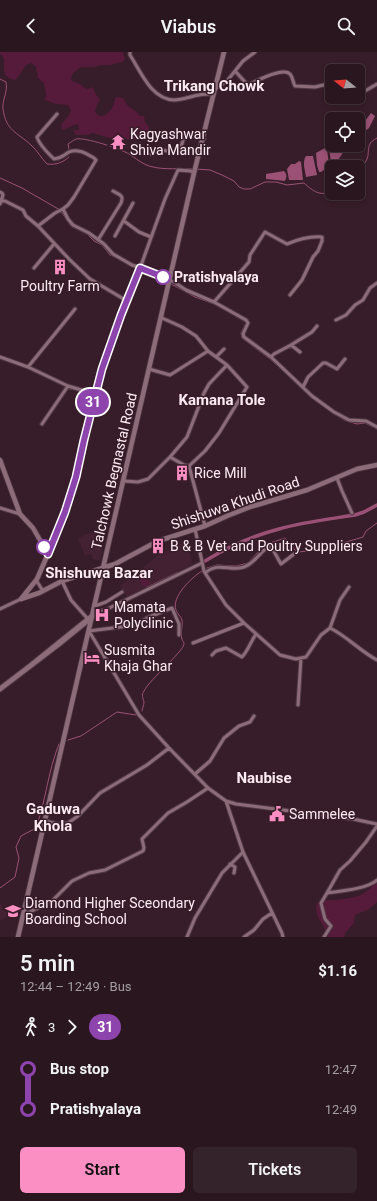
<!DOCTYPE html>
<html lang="en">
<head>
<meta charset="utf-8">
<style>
	:root { --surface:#29161f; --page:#35232c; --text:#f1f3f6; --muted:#a59fa4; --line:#45353d; --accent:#fb8fc3 }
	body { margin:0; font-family:Roboto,sans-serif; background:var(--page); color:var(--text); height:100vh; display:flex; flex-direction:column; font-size:15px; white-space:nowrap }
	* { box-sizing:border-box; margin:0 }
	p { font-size:13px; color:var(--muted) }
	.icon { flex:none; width:22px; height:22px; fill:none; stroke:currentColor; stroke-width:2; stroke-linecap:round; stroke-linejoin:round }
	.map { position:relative; height:885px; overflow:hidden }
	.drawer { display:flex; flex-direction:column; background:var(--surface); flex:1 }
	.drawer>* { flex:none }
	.badge { padding:0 8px; border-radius:13px; font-size:14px; line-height:26px }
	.needle { width:26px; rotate:287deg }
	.tools { position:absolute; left:325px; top:12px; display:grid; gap:8px }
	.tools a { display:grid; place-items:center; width:40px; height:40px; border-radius:6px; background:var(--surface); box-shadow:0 2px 6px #0003,0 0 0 1px var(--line); font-size:20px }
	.map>.badge { position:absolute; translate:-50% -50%; box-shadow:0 0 0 2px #fff }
	.legs { display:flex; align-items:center; gap:6px; height:44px; padding:0 20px; font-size:13px }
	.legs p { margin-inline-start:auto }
	.head { display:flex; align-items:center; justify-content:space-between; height:68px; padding:0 20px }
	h1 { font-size:22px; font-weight:600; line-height:30px }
	.button { display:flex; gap:8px; margin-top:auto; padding:8px 20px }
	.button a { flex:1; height:46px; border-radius:6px; background:var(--accent); color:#111; font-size:16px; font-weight:600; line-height:46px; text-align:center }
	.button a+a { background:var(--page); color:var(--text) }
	ul { padding:0 20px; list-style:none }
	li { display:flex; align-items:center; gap:14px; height:40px; font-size:15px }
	li i { display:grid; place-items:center; width:6px; height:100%; margin:0 5px; background:currentColor }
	li i::after { content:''; width:10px; height:10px; margin:-5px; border:3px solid; border-radius:50%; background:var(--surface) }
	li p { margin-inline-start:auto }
	li:first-child i { background:linear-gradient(#0000 50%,currentColor 0) }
	li:last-child i { background:linear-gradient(currentColor 50%,#0000 0) }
	header { display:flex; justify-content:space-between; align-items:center; height:52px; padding:0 20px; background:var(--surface); font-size:18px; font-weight:600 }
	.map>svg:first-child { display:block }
	.built { fill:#432132 }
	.green { fill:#561a3a }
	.water { fill:#9b5175 }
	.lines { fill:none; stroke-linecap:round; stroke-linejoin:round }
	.stream { stroke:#9b5175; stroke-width:1 }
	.canal { stroke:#9b5175; stroke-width:3.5 }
	.minor-casing { stroke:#4f3844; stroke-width:5 }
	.secondary-casing { stroke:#4f3844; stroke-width:6 }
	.minor { stroke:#8d6c7a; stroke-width:3 }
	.secondary { stroke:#8d6c7a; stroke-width:4.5 }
	.line-1-casing { stroke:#fff; stroke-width:9 }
	.line-1 { stroke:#8e44ad; stroke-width:6 }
	.stop-1-dot { fill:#fff; stroke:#8e44ad; stroke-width:2 }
	.labels { text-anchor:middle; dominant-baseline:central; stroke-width:3; stroke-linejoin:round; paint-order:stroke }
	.poi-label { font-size:14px; fill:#feebf3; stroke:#371d29; text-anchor:start }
	.stop-label { font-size:14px; font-weight:bold; fill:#feebf3; stroke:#371d29; text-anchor:start }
	.street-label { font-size:14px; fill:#feebf3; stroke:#371d29 }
	.neighbourhood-label { font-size:15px; font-weight:bold; fill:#feebf3; stroke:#371d29 }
</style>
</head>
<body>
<header><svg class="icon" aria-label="back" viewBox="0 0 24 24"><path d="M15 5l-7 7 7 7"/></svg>Viabus<svg class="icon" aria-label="search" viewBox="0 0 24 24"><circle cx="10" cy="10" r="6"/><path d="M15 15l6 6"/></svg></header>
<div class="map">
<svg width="377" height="885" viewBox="0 0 377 885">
	<rect width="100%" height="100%" fill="#371d29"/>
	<path class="built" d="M99,477L105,479L100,509L93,507L91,502L85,504L78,486Z
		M187,489L192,512L128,546L120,534L157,504Z
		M0,850L5,860L19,854L21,859L8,864L0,869Z"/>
	<path class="green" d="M0,0H123L125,8L122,10L110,13H101L95,15H81L73,21L71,27L72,29L80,32L85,36L88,37L93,35L95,41L100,48L97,53L95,60C103,71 115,56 115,46L118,45L123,46L128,54L138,61L139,64H144L145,70L149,75V83L145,88L109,86L93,81L87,83H76L73,78H79L78,72C72,73 68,77 62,78L61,73L69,63L71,58L68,53L56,52L45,48L46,42L44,31L38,26L36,15L32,11L26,13L16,28L11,27L6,24L4,19V6L0,2Z
		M142,519L150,531L144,535L136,523Z
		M377,828V850L369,857L355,863L354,871L346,880L344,885H327C326,872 313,866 317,851C323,848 326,848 333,848C353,846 365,846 377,828Z"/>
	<path class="water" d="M371,61L375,64L369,76L365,79L362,73Z
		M334,93H345L346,96C341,102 340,110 331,110L329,96L333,95Z
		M325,96L327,97L329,114L321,120H319L317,113L316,101Z
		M306,104H313L317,123L306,125C305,118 302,110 306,104Z
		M299,109L301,110L303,128H289L287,117L291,112H295Z
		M284,119C287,122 287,125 285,129L266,127V122Z"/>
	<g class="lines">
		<path class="stream" d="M0,27L6,30C8,40 2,48 3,57C6,79 17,80 31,93C37,98 41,106 47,112C56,113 62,111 69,105
			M69,97L68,92C71,90 74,88 76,87C85,85 121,97 129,102C137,107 143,113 153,115C166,118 179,116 193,117
			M358,116C377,106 360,94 377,86
			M196,117L210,118L222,123L234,129L239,135L244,137H250L265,130H276L287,133L304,131C313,139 320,145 332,139
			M0,126L22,136L60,158L71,174L87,182L94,189L102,193L110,203L115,205
			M141,218L167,230
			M171,232L195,245L217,253
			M235,264L244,269L246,271L241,281L242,286L270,307L285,320
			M297,332L313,347L344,368L357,372L365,371L377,377
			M207,516L217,513L236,514L248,511L261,497L267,492L285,486L295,498L299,500L323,497L363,485L366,479L377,471
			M142,659C142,657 144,653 144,650C143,646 141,643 144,639C150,627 183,600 184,592C184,589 182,589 182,587C180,581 183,574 182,568C181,564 177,562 176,558C171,545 192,525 202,519
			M68,688L81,684L117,660L136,663
			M0,836L15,825L19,806L16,795L21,784L36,776C46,748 48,719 59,692"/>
		<path class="canal" d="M205,509C228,495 252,484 279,477C303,470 330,467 355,463L364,460L377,453
			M148,536L177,522
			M97,560L105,557"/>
		<defs>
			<path id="minor" d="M130,0V3C141,20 151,47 174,48C183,48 191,44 199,43C203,42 207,42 211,42L212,39L227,29L243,9L255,0
				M235,19L246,31L250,32C258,28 283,15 290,22C293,25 293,31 295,34L315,35L332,31
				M358,43L377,32
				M341,45L343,50L354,45
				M151,102L159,98L178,100L180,98L185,82L204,87
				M0,140L2,141L3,143L0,152
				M2,149H5L23,158L26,164L38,174L69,207L90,227L127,249
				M63,157L68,167L73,173L89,181L104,192L113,202L132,213L153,220L174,230L186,238L214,250L246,268L248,271L243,282L244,285L271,305L312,344L334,360L349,368L366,369L377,375
				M124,169L139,180L151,185
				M38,174L55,161L63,157L68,153L74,145L96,108L94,106C87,102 78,96 69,100C62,104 63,106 54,107C48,101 39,93 37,85L57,62
				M115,184L133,151
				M98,188L121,151C124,143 120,143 113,139
				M34,216L54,192
				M214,250L249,210L250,203L265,180L287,192C299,187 309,184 322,185V189L318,199L313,205L302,228L290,243
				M162,266L182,275L196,284L208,299
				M336,268L346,263L355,253L363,248L370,236L377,231
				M291,293L312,280L317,274
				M0,305L28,315L68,334L95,342
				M216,305L224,297
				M271,305L274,302L291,293L300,300
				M28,315L75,257
				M149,317L170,323L208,299L227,313L247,335L219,381L205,399L189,414L205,474
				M303,335L308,325L323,311H326L337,317L345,307
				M42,372L68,334
				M170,405L184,413L189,414
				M337,426L342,439L352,461
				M124,429L138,430L148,427L170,405L187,385L204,341L209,332L227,313
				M0,456L20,462
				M195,477L204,519L207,524L226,553L244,571L280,603L296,607L306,605L321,583L330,576
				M48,502L65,460L76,425L83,388L102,317L121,263L139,219L165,147L178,118L191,119L194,121
				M205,521C219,509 230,520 244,515C254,512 260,500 268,495L272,496L281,512L294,502
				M36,528L43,539
				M62,529L71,548L87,566
				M95,554L106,550L122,540
				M0,557L21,547
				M330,576C348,585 360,599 377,608
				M330,576L340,548L349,535
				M179,583V572L172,556L149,565L136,573L89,579L139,663L169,696L208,736L226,749L236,752L353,767L377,772
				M193,591L244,571
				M212,603L216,599L226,596L242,605C248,599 251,589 256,582
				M0,636L30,613L92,563
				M0,638L59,593L97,562L202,511
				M298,653L301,606
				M195,722L210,709L224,686L239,674L250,670L254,664
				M226,749L243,800L282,881L283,885
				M45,769L58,772L68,771L78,764L100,741L147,713L169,696
				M230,812L235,815L234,821
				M327,841L340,818L350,809L366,790L377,774
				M23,863L51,850L72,829L89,821L105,818L143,799L144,796L142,787L168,761L187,750L208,736
				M187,885L195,866L222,821L243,800
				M244,885L254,878L263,867L272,861
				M324,885L331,874L325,867L321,851L327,841C340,839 367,837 377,828"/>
			<path id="secondary" d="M0,408L20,462L33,476L48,502L37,527L21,547
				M21,547L39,541L62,529L115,512L158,489L205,474L227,464L250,455L307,438L357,417L377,413
				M18,885L194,121L224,0"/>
		</defs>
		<use href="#minor" class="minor-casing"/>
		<use href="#secondary" class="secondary-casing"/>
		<use href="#minor" class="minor"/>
		<use href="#secondary" class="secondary"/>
	</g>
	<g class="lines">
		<defs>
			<path id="line-1" d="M44,495L48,502L65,460L76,425L84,388L102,317L121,263L140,216L163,225"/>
		</defs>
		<use href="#line-1" class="line-1-casing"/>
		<use href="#line-1" class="line-1"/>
	</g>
	<defs>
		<symbol id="temple-bare" viewBox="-9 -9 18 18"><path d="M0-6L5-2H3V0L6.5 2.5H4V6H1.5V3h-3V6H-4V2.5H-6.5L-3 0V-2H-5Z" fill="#fb8fc3" stroke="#371d29" stroke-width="2.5" paint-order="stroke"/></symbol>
		<symbol id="building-bare" viewBox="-9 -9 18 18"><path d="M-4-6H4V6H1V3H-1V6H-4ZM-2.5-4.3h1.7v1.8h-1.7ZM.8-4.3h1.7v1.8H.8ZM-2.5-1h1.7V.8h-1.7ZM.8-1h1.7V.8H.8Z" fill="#fb8fc3" stroke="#371d29" stroke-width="2.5" paint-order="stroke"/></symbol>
		<symbol id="hospital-bare" viewBox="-9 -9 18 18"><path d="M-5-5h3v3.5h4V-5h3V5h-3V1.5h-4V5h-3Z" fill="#fb8fc3" stroke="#371d29" stroke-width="2.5" paint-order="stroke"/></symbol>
		<symbol id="hotel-bare" viewBox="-9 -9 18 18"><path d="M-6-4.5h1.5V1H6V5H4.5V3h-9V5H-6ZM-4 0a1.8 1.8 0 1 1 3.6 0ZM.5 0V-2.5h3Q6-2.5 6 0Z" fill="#fb8fc3" stroke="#371d29" stroke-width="2.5" paint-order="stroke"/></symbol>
		<symbol id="civic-bare" viewBox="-9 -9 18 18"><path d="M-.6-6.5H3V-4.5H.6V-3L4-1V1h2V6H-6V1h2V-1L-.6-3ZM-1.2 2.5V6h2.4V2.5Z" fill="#fb8fc3" stroke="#371d29" stroke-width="2.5" paint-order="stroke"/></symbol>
		<symbol id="school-bare" viewBox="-9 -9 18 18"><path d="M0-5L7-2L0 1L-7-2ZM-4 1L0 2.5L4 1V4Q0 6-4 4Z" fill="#fb8fc3" stroke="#371d29" stroke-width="2.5" paint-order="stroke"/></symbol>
	</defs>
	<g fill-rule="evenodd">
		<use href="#temple-bare" x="107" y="79" width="22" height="22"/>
		<use href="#building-bare" x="49" y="204" width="22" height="22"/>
		<use href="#building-bare" x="171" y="410" width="22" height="22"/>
		<use href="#building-bare" x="147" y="483" width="22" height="22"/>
		<use href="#hospital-bare" x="91" y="552" width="22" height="22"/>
		<use href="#hotel-bare" x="81" y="595" width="22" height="22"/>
		<use href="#civic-bare" x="266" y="751" width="22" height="22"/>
		<use href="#school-bare" x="2" y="848" width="22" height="22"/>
	</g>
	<g class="stop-1-dot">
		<circle cx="163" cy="225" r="7"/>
		<circle cx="44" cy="495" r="7"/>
	</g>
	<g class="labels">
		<g class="poi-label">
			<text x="130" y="82">Kagyashwar<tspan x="130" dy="16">Shiva Mandir</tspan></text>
			<text x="60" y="234" text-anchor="middle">Poultry Farm</text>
			<text x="194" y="421">Rice Mill</text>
			<text x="170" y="494">B &amp; B Vet and Poultry Suppliers</text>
			<text x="114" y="555">Mamata<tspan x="114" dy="16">Polyclinic</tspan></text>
			<text x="104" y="598">Susmita<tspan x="104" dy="16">Khaja Ghar</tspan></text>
			<text x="289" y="762">Sammelee</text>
			<text x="25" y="851">Diamond Higher Sceondary<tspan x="25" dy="16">Boarding School</tspan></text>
		</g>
		<g class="stop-label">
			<text x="174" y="225">Pratishyalaya</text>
		</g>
		<g class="street-label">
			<text transform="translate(114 419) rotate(-77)">Talchowk Begnastal Road</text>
			<text transform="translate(235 451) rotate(-19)">Shishuwa Khudi Road</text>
		</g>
		<g class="neighbourhood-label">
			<text x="214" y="34">Trikang Chowk</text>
			<text x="222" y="348">Kamana Tole</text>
			<text x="99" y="521">Shishuwa Bazar</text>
			<text x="264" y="726">Naubise</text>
			<text x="53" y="757">Gaduwa<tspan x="53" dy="17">Khola</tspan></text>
		</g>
	</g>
</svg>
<div class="tools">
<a><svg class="needle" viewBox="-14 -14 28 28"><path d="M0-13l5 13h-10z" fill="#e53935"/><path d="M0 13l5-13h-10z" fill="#a59fa4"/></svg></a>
<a><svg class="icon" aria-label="locate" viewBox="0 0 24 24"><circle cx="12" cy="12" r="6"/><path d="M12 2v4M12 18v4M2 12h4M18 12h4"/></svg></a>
<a><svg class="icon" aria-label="layers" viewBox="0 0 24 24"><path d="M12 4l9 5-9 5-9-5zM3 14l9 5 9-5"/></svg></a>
</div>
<b class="badge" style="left:93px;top:350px;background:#8e44ad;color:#fff">31</b>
</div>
<section class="drawer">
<div class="head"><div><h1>5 min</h1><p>12:44 – 12:49 · Bus</p></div><b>$1.16</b></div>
<div class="legs"><svg class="icon" aria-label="walk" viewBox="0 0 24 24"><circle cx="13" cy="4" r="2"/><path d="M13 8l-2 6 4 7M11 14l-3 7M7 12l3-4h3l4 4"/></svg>3<svg class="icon" aria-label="forward" viewBox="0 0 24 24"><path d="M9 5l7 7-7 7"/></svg><b class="badge" style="background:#8e44ad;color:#fff">31</b></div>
<ul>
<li><i style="color:#8e44ad"></i><b>Bus stop</b><p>12:47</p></li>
<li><i style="color:#8e44ad"></i><b>Pratishyalaya</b><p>12:49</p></li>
</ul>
<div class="button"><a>Start</a><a>Tickets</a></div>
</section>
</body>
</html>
